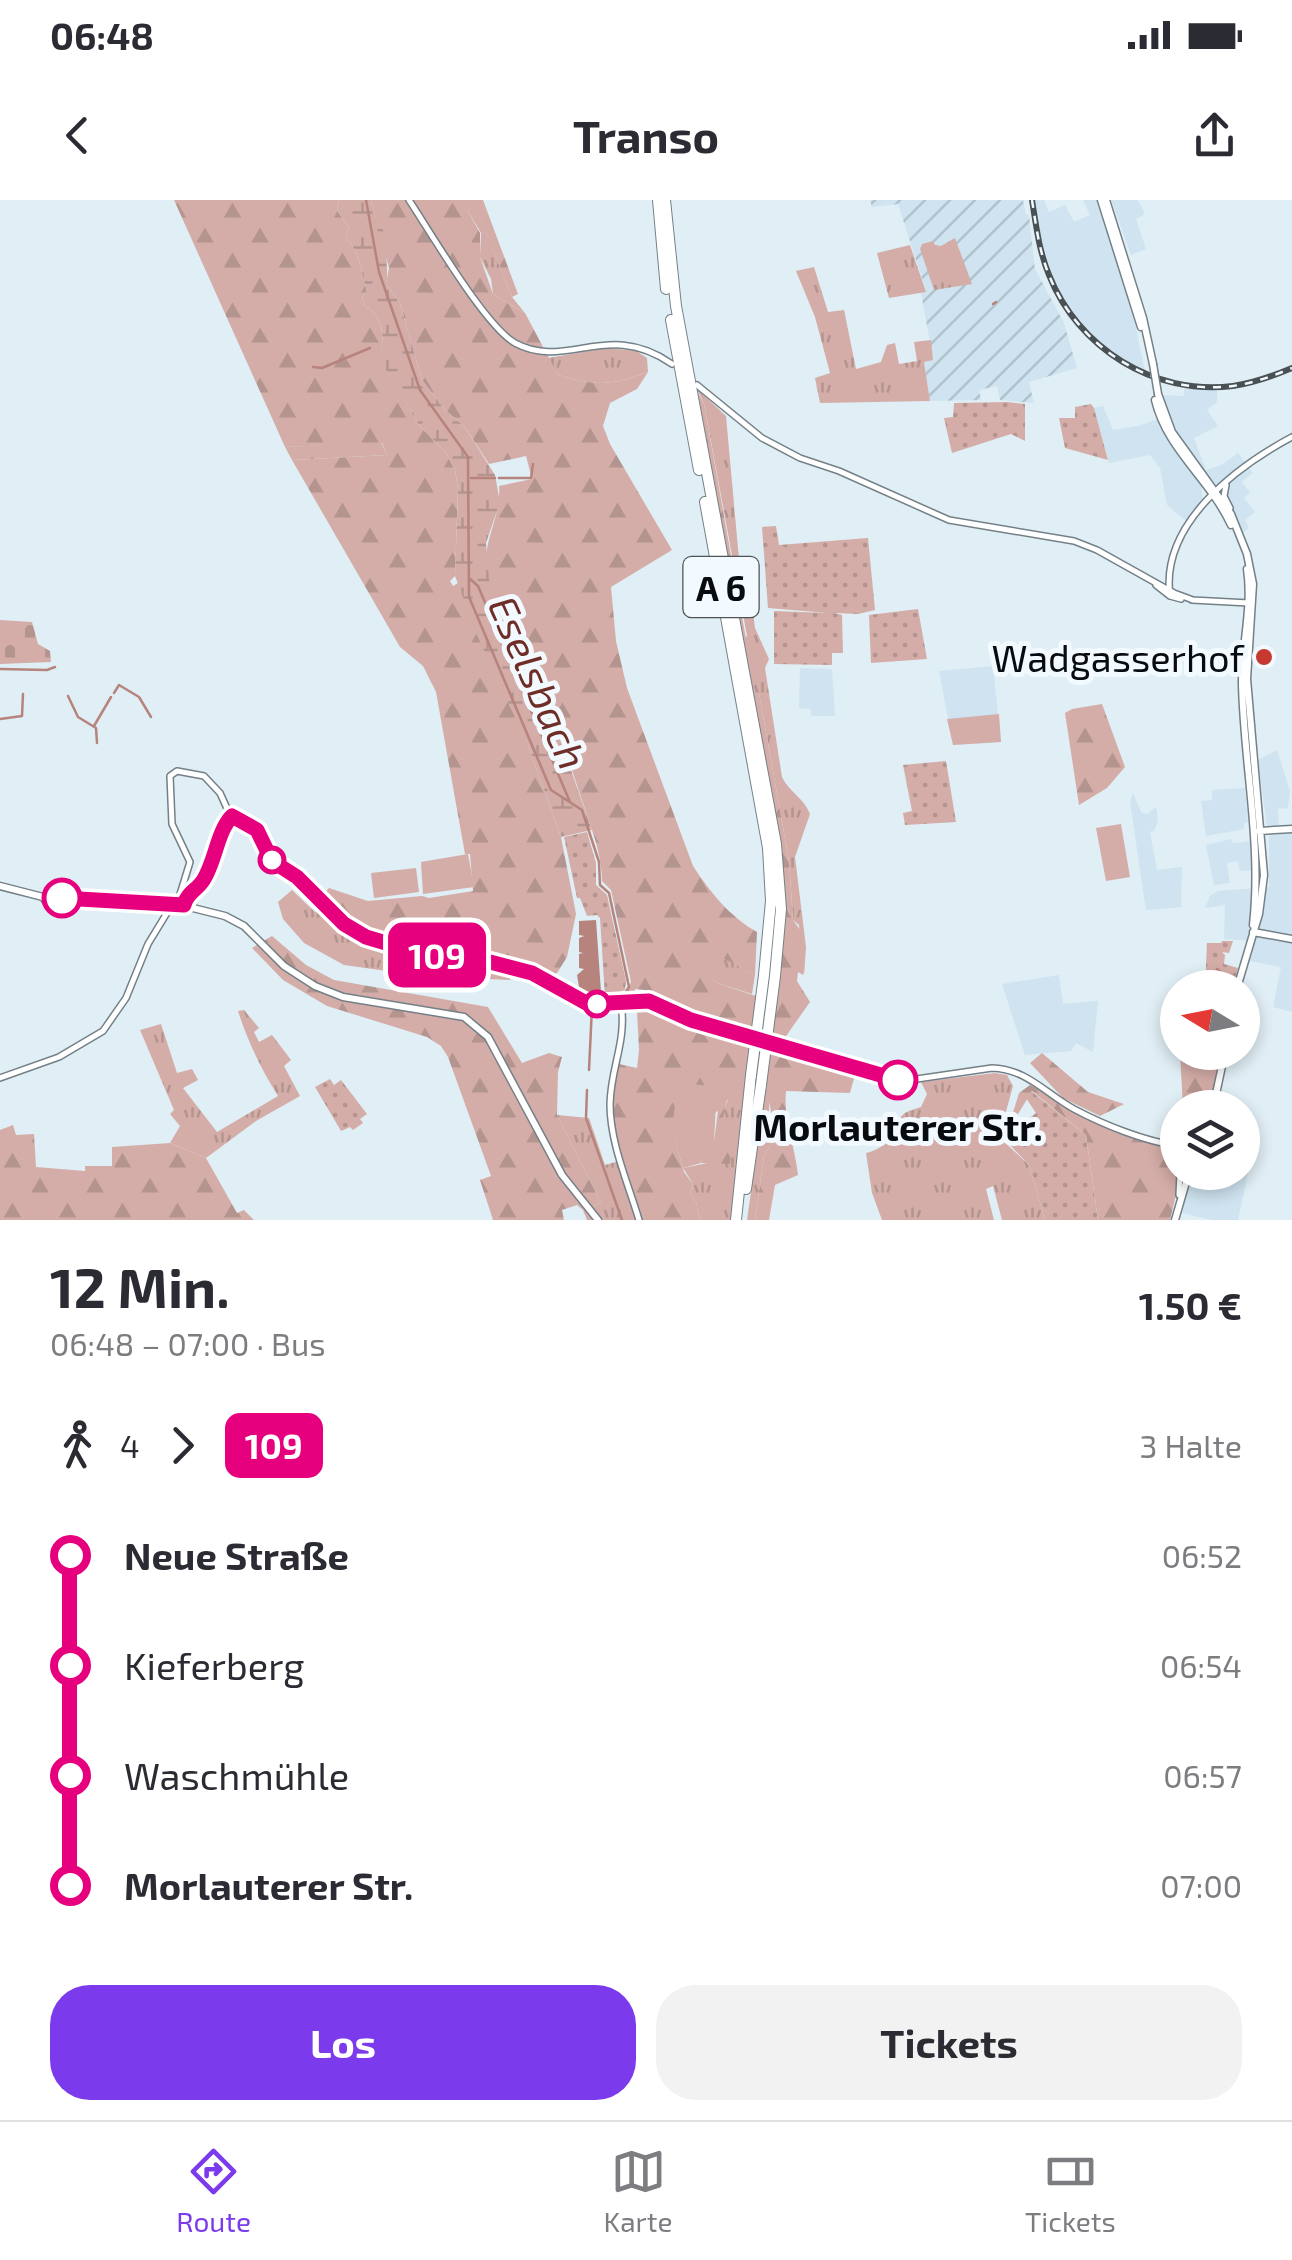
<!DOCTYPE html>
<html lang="de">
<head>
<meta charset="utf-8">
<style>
	:root { --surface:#fff; --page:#f2f2f3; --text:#2b2b33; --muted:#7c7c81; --line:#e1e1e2; --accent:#7c3aed }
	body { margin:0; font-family:"Exo 2",sans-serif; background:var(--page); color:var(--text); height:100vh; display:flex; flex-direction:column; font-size:38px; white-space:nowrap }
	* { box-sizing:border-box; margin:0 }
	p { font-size:32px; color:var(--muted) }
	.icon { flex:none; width:55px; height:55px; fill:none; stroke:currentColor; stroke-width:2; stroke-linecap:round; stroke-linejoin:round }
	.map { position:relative; height:1020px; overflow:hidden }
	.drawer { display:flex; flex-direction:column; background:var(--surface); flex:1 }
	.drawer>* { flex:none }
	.badge { padding:0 20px; border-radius:15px; font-size:35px; line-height:65px }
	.needle { width:65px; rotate:280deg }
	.buttons { position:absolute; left:1160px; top:770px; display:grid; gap:20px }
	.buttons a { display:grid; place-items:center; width:100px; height:100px; border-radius:50%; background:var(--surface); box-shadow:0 5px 15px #0003; font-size:50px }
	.map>.badge { position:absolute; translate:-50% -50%; box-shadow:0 0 0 5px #fff }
	.legs { display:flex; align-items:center; gap:15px; height:110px; padding:0 50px; font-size:32px }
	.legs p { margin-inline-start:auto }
	.summary { display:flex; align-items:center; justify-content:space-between; height:170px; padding:0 50px }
	h1 { font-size:55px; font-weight:700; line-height:75px }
	.primary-button { display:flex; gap:20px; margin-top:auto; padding:20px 50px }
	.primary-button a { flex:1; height:115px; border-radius:40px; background:var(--accent); color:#fff; font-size:40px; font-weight:700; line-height:115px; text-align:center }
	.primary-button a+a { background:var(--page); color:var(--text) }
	ul { padding:0 50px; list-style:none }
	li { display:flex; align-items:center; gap:35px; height:110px; font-size:38px }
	li i { display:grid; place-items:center; width:15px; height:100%; margin:0 12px; background:currentColor }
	li i::after { content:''; width:25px; height:25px; margin:-12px; border:8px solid; border-radius:50%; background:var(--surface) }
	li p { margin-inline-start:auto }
	li:first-child i { background:linear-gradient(#0000 50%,currentColor 0) }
	li:last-child i { background:linear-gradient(currentColor 50%,#0000 0) }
	.status { display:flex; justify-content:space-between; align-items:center; height:70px; padding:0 50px; background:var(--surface); direction:ltr }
	.status svg { height:28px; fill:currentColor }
	header { display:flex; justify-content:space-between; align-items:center; height:130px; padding:0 50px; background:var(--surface); font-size:45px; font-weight:700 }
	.dock { display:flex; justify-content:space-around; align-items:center; height:140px; border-top:2px solid var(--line); background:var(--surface); font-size:28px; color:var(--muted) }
	.dock a { display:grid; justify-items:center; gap:5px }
	.dock .on { color:var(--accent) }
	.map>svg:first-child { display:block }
	.built { fill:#cfe4f0 }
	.industrial { fill:url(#industrial-furrows) }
	.grass { fill:url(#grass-tufts) }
	.forest { fill:url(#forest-firs) }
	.wetland { fill:url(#wetland-marsh) }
	.cemetery { fill:url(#cemetery-stones) }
	.park { fill:url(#park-dots) }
	.pitch { fill:#d4ada8 }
	.water { fill:#b7847d }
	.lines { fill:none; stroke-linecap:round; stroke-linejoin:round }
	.stream { stroke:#b7847d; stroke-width:2.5 }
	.tertiary-casing { stroke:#748087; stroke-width:8 }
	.secondary-casing { stroke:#748087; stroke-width:9 }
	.motorway-casing { stroke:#748087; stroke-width:12 }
	.tertiary { stroke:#fff; stroke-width:5 }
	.secondary { stroke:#fff; stroke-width:6 }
	.motorway { stroke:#fff; stroke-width:10 }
	.rail-casing { stroke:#4a5155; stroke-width:6 }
	.rail { stroke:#f2faff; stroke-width:2.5; stroke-dasharray:8; stroke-linecap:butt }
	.secondary-bridge-casing { stroke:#748087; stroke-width:9; stroke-linecap:butt }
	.motorway-bridge-casing { stroke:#748087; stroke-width:12; stroke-linecap:butt }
	.secondary-bridge { stroke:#fff; stroke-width:6 }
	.motorway-bridge { stroke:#fff; stroke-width:10 }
	.line-1-casing { stroke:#fff; stroke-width:22 }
	.line-1 { stroke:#e6007e; stroke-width:15 }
	.poi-dot { fill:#c63830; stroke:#f2faff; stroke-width:4 }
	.stop-1-dot { fill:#fff; stroke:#e6007e; stroke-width:5 }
	.labels { text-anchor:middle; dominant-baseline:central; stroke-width:10; stroke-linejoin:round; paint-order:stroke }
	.shield { fill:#f2faff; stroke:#4e5357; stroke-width:2.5 }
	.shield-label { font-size:35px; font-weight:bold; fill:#080c0f }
	.poi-label { font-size:38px; fill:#080c0f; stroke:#f2faff; text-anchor:end }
	.stop-label { font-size:38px; font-weight:bold; fill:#080c0f; stroke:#f2faff }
	.water-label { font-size:40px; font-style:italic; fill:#6e2d26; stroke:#f2faff }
</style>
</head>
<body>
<div class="status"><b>06:48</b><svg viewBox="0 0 49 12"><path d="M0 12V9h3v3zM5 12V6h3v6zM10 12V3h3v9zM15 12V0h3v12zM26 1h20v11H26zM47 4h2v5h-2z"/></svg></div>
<header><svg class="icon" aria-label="back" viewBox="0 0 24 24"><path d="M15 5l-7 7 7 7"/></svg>Transo<svg class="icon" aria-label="share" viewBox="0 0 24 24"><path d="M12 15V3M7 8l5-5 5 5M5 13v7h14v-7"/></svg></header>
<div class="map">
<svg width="1292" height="1020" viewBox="0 0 1292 1020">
	<defs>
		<pattern id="industrial-furrows" width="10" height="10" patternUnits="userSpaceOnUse" patternTransform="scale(2.5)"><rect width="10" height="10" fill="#cfe4f0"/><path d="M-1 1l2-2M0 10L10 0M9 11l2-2" fill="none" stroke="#b0c2cd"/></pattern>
		<pattern id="grass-tufts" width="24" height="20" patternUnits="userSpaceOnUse" patternTransform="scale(2.5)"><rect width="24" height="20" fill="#d4ada8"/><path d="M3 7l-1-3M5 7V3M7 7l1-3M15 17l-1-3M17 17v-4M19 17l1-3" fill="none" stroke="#b4948f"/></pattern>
		<pattern id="forest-firs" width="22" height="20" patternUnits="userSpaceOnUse" patternTransform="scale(2.5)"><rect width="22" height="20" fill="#d4ada8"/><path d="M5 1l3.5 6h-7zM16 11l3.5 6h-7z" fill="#b4948f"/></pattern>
		<pattern id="wetland-marsh" width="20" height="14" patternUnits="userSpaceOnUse" patternTransform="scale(2.5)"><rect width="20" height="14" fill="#d4ada8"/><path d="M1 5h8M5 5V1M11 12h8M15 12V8" fill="none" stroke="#b4948f"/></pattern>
		<pattern id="cemetery-stones" width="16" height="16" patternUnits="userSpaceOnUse" patternTransform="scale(2.5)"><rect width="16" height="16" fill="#d4ada8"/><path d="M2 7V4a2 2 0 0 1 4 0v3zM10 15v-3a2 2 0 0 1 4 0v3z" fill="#b4948f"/></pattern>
		<pattern id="park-dots" width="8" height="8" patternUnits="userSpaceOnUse" patternTransform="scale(2.5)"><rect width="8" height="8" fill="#d4ada8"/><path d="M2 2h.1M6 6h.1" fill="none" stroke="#b4948f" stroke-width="1.8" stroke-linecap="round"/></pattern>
	</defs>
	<rect width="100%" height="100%" fill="#e0eef5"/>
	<path class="built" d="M1030,0H1044L1049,12L1065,5L1074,22L1090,15L1083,0H1098L1134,118L1146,177L1106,154L1071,120L1043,69H1049L1046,60L1041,61Z
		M1111,0H1138L1145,14L1136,19L1146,49L1131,55Z
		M1292,166V170L1259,182L1217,189V202L1207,210L1218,226L1194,238L1206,270L1222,265L1238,253L1253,273L1242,282L1250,293L1244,298L1255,312L1245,320L1249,328L1242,334L1226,298L1228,286L1223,281L1217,285L1208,280L1201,287L1203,301L1186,321L1167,305L1160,268L1150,255L1109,263L1094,208L1103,206L1113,230L1138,226L1167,216L1162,195L1184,196V187L1159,181V177L1190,185H1227L1258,179Z
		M993,466L1001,542L953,545L939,471Z
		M800,468L832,469L835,516H811V509L799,508Z
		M1277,550L1290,591L1288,608L1278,609L1279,625L1267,626L1258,560Z
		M1245,588L1248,622L1244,623V629L1206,636L1201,601L1212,600V590Z
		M1133,593L1141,612L1147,614L1156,607L1158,620L1154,631L1150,632L1157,670L1182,667L1181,707L1146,710L1130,602Z
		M1292,631V812L1273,807L1281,767L1250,761L1255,741L1224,739L1225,705L1205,708L1210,696L1218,691L1269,687V636Z
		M1231,639L1233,643L1250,641L1252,675L1251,670L1240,671L1238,661L1227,663L1230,683L1214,685L1206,645Z
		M1059,775L1063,804L1098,801L1093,852L1076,843L1071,851L1025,855L1002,784Z
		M1243,952L1252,955L1238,1020H1212L1182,1013L1192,973L1242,972Z"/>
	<path class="industrial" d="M870,0H1023L1026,15H1029L1035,69L1064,123L1077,168L1029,182L1034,203L1000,200L997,186L979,190L981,200L930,201L924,162L933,159L921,93L926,91L898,4L872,7Z"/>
	<path class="grass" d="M475,4L512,97L525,113L493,94L491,79L480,57L481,33L468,11Z
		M955,38L972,84L934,90L920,49L922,44L933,41L935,45L941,46Z
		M910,45L926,92L889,98L877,53Z
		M814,67L828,112L844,110L856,169L881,162L887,145L895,143L899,164L917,161L914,142L931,140L933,160L924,162L930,201L820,203L815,178L830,173L815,117L796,71Z
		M607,148L636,151L647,158L648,172C609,186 597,186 558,175L548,158Z
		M697,189L726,216L739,359L750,387L755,428L769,459L765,468L782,577C789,592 804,598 810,614L795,657L806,747L804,776L799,725L793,720L789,661L759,493L752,494L742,440L747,436L704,204Z
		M381,242L387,255L292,260L285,247Z
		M292,690L315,712L324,704L513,770L510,780L423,776L344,765L304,743L283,719L278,702Z
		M717,754L755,775L752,794L717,783L694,765Z
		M244,810L259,828L254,832L259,842L272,835L291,860L284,866L300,896L256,921L206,958L170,943L180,926L170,914L174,910L140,830L161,824L177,873L192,869L198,880L183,888L217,932L278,896C261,869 248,842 238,811Z
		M747,871L731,1020H700L696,1002L690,994L693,984L683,968L717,961L730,963V956C711,935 727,888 747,871Z
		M995,873L1007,875L1013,886L999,937L1029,965L1045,1020H1002L993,986L986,989L994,1020H882L872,993L866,953C898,945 886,928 905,913C910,910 916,909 921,907L927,894L921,882Z
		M766,886C774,904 763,925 773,941L764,956L755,1020H747Z
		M557,915L589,918L605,965L619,961L637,1020H587L583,1010L601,1003Z"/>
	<path class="forest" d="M174,0H339L337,10L349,28L346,37C361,55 360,70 367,91L362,97L365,106C381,115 385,133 381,151L377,153L419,225L446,253L455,270L458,289L455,376L450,381L453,386L458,383L529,548L561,637L576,714L567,757L557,773L540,774L512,766L428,754L360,734L319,699L329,688L368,701L422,696L429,698L473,691L470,654H465L436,492L423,466L400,447L292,260L387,255L382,243L285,247Z
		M371,0H483L518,94L512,97L475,5L468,11L480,33V57L493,94L525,113L558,175C597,186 609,186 648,172L637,189L610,203L603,226L610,244L672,350L611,387L616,441L627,488L693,666C710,692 729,716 757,732L755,775L717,755L695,765L717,783L756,796L747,871L738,881V897L727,900C722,917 718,942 731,955L730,964L701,963L696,947L714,941L718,911L674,937L684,972L693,984L690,994L696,1002L700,1020H641C626,969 601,917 619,864L637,868L639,850L637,812L645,810V790L635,789V795L625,797L631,782L611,690L602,681C602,655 592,630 584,606C573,574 563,541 551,510C532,464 502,425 488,377C479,345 502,318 499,286L532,279L526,256L489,264L464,226L445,210L422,180L400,103L386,84L389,68Z
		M698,193L704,204L746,439L742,440Z
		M759,493L789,661L793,720L801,731L804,771L803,775L798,772L797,781L810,802L784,839L871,867L879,882L855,875L850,893L786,891C783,921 795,945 798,975L775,985L769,1020H755L764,956L773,941L768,934L771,912L766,886L784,733V683L779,630L752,494Z
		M1102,504L1125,567L1107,588L1079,605L1065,513L1072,509Z
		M272,736L306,765L334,780L488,807L522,863L549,853L562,857L558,872L557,915L601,1003L583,1010L577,1005L562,1010L564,1020H493L480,980L491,976L448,857L441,846L427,837L327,806L283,780L252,748Z
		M1042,853L1088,892L1124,904L1100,916L1063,898L1030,863Z
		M1180,853H1220L1211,904L1206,907H1183Z
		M1030,885L1090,920L1167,948C1186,963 1175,999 1170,1020H1098L1086,935L1032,891L1007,932L1019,893Z
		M13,925L16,935L34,934L36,967L85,971V966H112V947L170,943L206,958L237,1013L244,1010L254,1020H0V930Z"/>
	<path class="wetland" d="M339,0H371L378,25L389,36C382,53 390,66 386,84L400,103L422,180L445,210L464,226L495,275L500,302L486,343L489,379L503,419L550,510L592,630L561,637L529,548L477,435L455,376L458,289L455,270L446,253L419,225L376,153L381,150C385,133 381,115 365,106L362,97L367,91C360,70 361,55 346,37L349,28L337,10Z"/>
	<path class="cemetery" d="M0,420L32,422L38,444L50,451L51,462L0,464Z"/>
	<path class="park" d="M1007,202L1025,204V241L1011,234L952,253L944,218L953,217L954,203Z
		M1091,204L1094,208L1108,260L1065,248L1059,218H1075V207Z
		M776,326L779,345L868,338L875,410L858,414L834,413L842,415L843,453H832V465L774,464V411L828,413L768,408L762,327Z
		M918,409L927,459L871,463L869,415Z
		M946,561L956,622L905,625L903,613L912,611L903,565Z
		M587,632L596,663V685L607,695L626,781L625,790L605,797L600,718L597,715L587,716L580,698H577L564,637Z
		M1222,741H1233L1229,753L1222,752L1225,755L1224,764L1238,768L1233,787L1205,788L1207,743H1221Z
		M330,879L334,885L341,880L367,914L360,919L363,923L353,930L350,927L341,931L315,887Z
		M1031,891L1086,935L1098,1020H1045L1029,965L1010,945L1030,927L1026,921L1036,913L1026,898Z"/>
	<path class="pitch" d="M999,514L1001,542L953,545L947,519Z
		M1121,624L1130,677L1106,681L1096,628Z
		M468,654L474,687L423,694L421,662Z
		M416,668L419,692L374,698L371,673Z
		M694,884L717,887L714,941L719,955L712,957L697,948L701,963L683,968L674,938L671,937L676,897Z"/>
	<path class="water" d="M596,720L601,792L580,793L577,775L584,769L579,768V754L583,753L579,752V738L584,736L579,735V721Z"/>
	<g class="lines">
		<path class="stream" d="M366,0L379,72L420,190L468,257L469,397L551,590L582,610L599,662L600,685L609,693L629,787L624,795L593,800
			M993,104L996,102
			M313,167L322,168L370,148
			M471,278H495
			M499,278H531L533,264
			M469,378L478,386L570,602
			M0,469L47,470L55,467
			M114,493L119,485L139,497L151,517
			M68,496L78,517L96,528L97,543
			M0,519L22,516L23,494
			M94,526L111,497
			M390,728L391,724
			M1217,769L1224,775
			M589,870L592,807
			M587,890L586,918L622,1020"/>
		<defs>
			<path id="tertiary" d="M409,0C431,33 485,126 515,143C567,171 608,119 672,164
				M697,185L762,238L800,258L839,271L949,320L1074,341L1097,350L1174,393L1193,400
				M1226,285L1224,296L1230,308
				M1156,385L1170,396L1181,399
				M1170,396C1160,324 1236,267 1292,237
				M1192,400L1249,403
				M177,704L190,662L172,624L170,576L177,571L204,576L220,593L230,615L257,630L273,661L297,677L344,724L360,734L416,752L490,762L532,773L583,802
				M184,705C187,692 198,690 204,679C216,659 217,632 232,616
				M767,841L860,871L903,881L992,868C1027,869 1046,894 1074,909C1104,925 1144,941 1178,946
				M0,878L59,857L103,831L126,798L148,744L173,703
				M1179,995L1180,972
				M639,1020C628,983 610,943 610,904C611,865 627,843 621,801H649L691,820L756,837"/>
			<path id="secondary" d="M1101,0L1141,127
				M1106,0L1143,118L1153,164
				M1158,194L1172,232L1231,314L1247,354L1253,384L1247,479L1264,675L1259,714L1237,788
				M1155,200C1167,250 1210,279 1231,325
				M1247,369C1253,408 1241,447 1242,485C1244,566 1262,644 1253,725
				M1259,631L1292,629
				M0,686L43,697L47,703L53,698L177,704L225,716L244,726L284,766L315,786L343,797L464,817L488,837L562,975L598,1020
				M1253,732L1292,739
				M1213,908L1225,852
				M1175,1020L1189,972"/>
			<path id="motorway" d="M658,0L666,89
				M665,0L676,106L776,644L781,709L775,776
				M671,120L699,270
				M705,302L768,648L771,701L764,775
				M746,989L761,885
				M736,1020L751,875"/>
		</defs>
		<use href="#tertiary" class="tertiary-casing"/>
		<use href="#secondary" class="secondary-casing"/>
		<use href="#motorway" class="motorway-casing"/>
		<use href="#tertiary" class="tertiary"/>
		<use href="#secondary" class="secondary"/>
		<use href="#motorway" class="motorway"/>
		<defs>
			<path id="rail" d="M1032,0C1036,25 1039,51 1049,75C1078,148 1154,196 1233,186C1254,183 1273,176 1292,168"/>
		</defs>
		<use href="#rail" class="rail-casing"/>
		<use href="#rail" class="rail"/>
		<defs>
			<path id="secondary-bridge" d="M1153,164L1158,194"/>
			<path id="motorway-bridge" d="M751,875L764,775
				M761,885L775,776"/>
		</defs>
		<use href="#secondary-bridge" class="secondary-bridge-casing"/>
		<use href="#motorway-bridge" class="motorway-bridge-casing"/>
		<use href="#secondary-bridge" class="secondary-bridge"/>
		<use href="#motorway-bridge" class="motorway-bridge"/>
	</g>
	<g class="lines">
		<defs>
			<path id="line-1" d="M62,698L184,705C187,692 198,690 204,679C216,659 217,632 232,616L257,630L272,661L297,677L344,724L366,737L416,752L490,762L532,773L588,804L649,801L691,820L898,880"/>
		</defs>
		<use href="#line-1" class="line-1-casing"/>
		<use href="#line-1" class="line-1"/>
	</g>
	<circle class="poi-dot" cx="1264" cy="457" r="10"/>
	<g class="stop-1-dot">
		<circle cx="272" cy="660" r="12"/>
		<circle cx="62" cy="698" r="18"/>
		<circle cx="597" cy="804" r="12"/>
		<circle cx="898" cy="880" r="18"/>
	</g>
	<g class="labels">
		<rect class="shield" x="683.5" y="357" width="75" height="60" rx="8"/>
		<g class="shield-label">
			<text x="721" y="387">A 6</text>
		</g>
		<g class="poi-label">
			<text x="1244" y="457">Wadgasserhof</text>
		</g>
		<g class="stop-label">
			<text x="898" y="926">Morlauterer Str.</text>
		</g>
		<g class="water-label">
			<text transform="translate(539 482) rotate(66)">Eselsbach</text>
		</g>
	</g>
</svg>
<div class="buttons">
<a><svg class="needle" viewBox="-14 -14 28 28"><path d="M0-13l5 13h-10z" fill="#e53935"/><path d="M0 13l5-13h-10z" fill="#7c7c81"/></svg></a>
<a><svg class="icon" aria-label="layers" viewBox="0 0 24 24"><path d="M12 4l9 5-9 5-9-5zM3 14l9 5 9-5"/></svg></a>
</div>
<b class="badge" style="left:437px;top:755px;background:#e6007e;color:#fff">109</b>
</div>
<section class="drawer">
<div class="summary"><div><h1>12 Min.</h1><p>06:48 – 07:00 · Bus</p></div><b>1.50 €</b></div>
<div class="legs"><svg class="icon" aria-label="walk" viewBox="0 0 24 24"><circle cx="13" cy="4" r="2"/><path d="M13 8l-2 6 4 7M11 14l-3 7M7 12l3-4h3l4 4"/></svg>4<svg class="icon" aria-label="forward" viewBox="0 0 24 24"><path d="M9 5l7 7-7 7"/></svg><b class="badge" style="background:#e6007e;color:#fff">109</b><p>3 Halte</p></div>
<ul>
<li><i style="color:#e6007e"></i><b>Neue Straße</b><p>06:52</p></li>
<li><i style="color:#e6007e"></i><span>Kieferberg</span><p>06:54</p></li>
<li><i style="color:#e6007e"></i><span>Waschmühle</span><p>06:57</p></li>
<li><i style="color:#e6007e"></i><b>Morlauterer Str.</b><p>07:00</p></li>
</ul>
<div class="primary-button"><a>Los</a><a>Tickets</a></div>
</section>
<nav class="dock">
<a class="on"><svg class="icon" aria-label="directions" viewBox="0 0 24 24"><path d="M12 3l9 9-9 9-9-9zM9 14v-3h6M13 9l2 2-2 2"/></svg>Route</a>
<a><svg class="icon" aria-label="map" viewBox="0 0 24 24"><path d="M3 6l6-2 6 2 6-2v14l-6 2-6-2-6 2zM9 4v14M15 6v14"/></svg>Karte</a>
<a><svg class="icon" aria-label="tickets" viewBox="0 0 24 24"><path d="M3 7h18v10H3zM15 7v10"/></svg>Tickets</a>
</nav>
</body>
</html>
